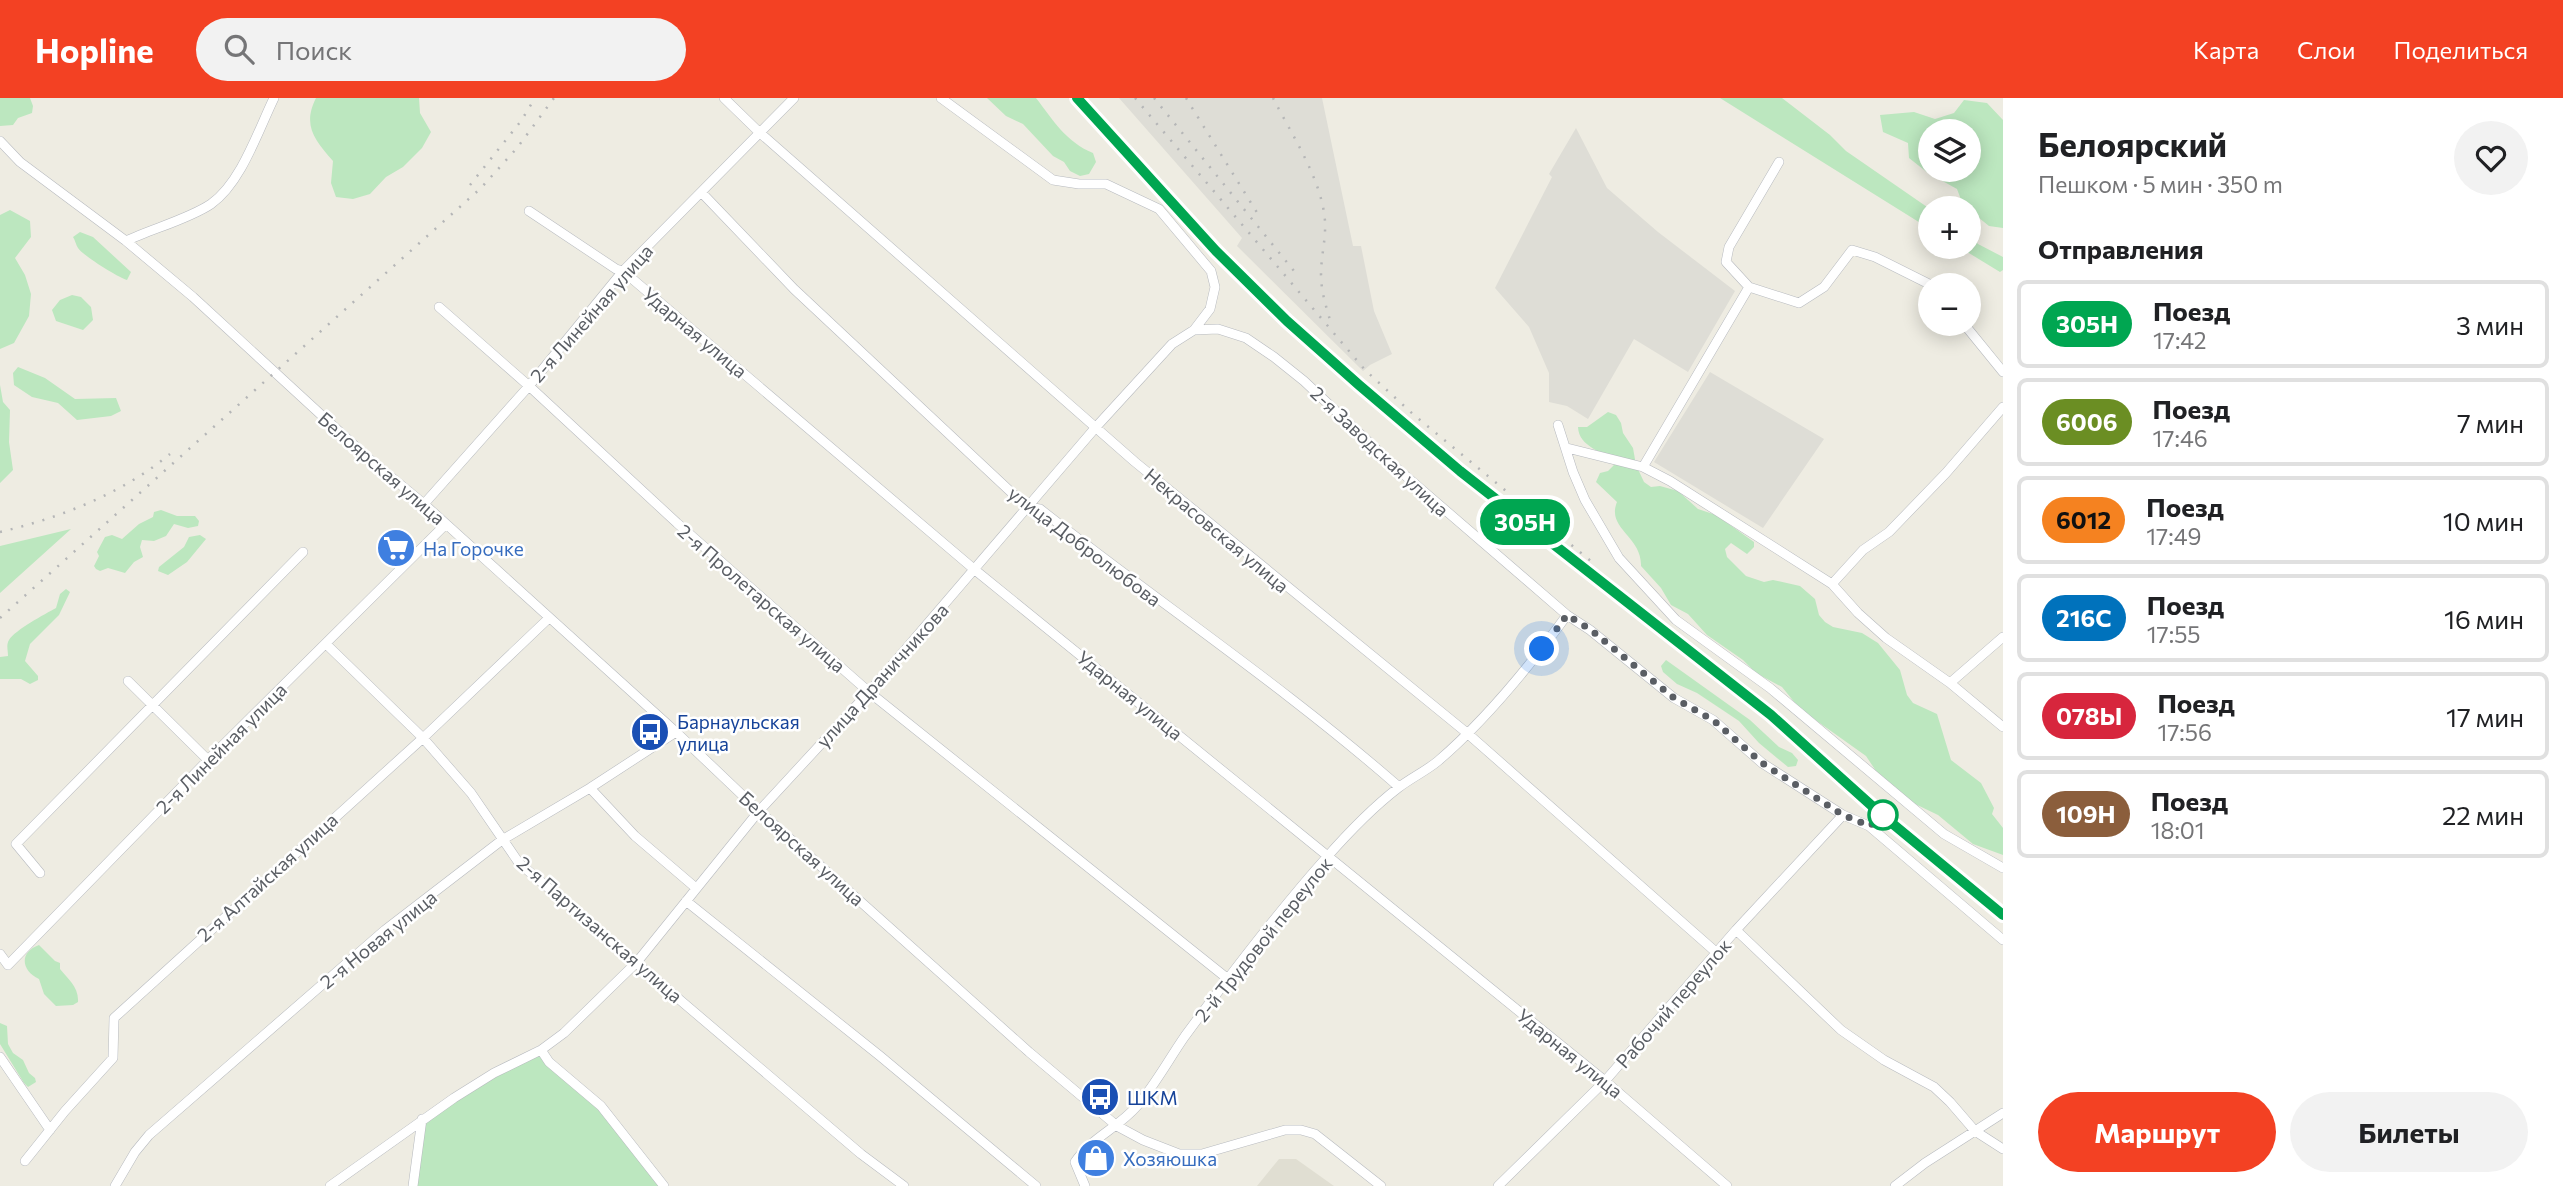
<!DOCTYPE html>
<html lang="ru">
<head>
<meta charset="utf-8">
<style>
	:root { --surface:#fff; --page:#f2f2f2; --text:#202124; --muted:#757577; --line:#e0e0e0; --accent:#f34123 }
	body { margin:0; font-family:Commissioner,sans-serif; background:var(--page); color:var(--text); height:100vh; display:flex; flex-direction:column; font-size:26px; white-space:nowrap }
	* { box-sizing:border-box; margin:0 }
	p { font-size:23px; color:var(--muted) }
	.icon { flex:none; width:38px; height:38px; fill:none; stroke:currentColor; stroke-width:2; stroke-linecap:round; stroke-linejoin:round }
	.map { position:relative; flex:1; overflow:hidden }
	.panel { display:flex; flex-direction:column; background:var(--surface); width:560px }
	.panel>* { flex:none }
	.badge { padding:0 14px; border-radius:23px; font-size:24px; line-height:46px }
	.controls { position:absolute; left:1918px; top:21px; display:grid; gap:14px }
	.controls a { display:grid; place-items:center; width:63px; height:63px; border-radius:50%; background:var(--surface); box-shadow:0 4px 18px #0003; font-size:35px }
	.you { position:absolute; width:35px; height:35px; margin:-18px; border:5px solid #fff; border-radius:50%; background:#1a73e8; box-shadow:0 0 0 10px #1a73e833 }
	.map>.badge { position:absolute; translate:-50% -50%; box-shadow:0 0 0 4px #fff }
	h2 { padding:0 35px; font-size:26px; line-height:63px }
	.round { display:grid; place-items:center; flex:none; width:74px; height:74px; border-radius:37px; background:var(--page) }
	.overview { display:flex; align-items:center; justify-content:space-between; height:119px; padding:0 35px }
	h1 { font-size:33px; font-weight:700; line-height:52px }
	.cta { display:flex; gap:14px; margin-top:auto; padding:14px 35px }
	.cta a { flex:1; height:80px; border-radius:42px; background:var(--accent); color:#fff; font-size:28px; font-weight:700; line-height:80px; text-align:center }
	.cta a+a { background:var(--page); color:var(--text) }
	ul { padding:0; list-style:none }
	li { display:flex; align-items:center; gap:21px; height:88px; margin:0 14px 10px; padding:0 21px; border:4px solid var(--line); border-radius:10px }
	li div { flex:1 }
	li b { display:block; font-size:26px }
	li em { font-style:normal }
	li .badge { min-width:77px; font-weight:700; text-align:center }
	header { display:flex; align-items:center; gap:42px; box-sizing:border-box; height:98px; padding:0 35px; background:var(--accent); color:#fff }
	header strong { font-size:33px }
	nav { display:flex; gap:38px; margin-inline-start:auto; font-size:24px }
	.search { width:490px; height:63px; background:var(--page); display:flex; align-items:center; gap:18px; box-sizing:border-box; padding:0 24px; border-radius:38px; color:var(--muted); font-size:26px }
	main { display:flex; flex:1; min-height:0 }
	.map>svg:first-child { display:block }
	.industrial { fill:#deddd6 }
	.education { fill:#e0ded2 }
	.green { fill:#bce7bf; fill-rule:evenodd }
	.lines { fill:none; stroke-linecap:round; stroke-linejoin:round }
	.minor-casing { stroke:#b7babf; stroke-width:10 }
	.minor { stroke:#fff; stroke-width:9 }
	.rail { stroke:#b5b6b7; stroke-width:2.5; stroke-dasharray:2 9; stroke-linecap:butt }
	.line-casing { stroke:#fff; stroke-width:16 }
	.line { stroke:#00a651; stroke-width:10 }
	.walk { stroke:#5a5e64; stroke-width:7; stroke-dasharray:0 12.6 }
	.stop-dot { fill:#fff; stroke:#00a651; stroke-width:3.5 }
	.labels { text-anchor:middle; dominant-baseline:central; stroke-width:5; stroke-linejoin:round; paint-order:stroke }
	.street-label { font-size:19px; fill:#5a5e64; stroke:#fff }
	.shop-label { font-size:19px; fill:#366cbe; stroke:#fff; text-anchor:start }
	.transit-label { font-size:19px; fill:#164399; stroke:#fff; text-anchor:start }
</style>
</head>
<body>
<header>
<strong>Hopline</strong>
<div class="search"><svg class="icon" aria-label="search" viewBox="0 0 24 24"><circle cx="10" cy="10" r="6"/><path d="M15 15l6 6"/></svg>Поиск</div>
<nav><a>Карта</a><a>Слои</a><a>Поделиться</a></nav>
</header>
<main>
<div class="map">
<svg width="2003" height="1088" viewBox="0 0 2003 1088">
	<rect width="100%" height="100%" fill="#eeece2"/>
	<path class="industrial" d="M1119,0H1322L1353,148H1361L1374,213L1392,256L1370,267L1363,273L1237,148L1242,140Z
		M1576,30L1607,90L1658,134L1735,193L1688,274L1634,241L1588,321L1567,308L1549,304V275L1529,229L1495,190L1552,79L1549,76Z
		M1710,274L1824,341L1763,430L1654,364Z"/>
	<path class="education" d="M1279,1061H1296L1334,1088H1257Z"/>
	<path class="green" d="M0,0H30L33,8L32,15L18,20L13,27L0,28Z
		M316,0H419L420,15L431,34L422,50L403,69L386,79L370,96L353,101L336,99L331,85L333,63C315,42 302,28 316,0Z
		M987,0H1036C1053,22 1066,44 1093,55L1096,64L1089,76L1080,78L1070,73L1064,64L1053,58L1023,26L1006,18Z
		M1720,0H1782L1830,37L1846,53L1930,111V131Z
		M1964,2L1987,5L2003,22V130L1989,128L1963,107L1957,91L1928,75L1909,60L1908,45L1883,34L1880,17L1914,14L1935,21L1954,15ZM1930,33H1969V72H1930Z
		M10,112L30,123L31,139L15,160L25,177L31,196L29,218L14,245L0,251V117Z
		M80,134L93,139L131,174L127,182C119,180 82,157 78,150C76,147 75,142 73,139Z
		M1969,136L1978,146L2003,159V172L2000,174L1959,149H1969Z
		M72,197L81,199L91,209L93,222L83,232L56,223L52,212L60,202Z
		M18,269L45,280L75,301L116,300L121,313L111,318L77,322L58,305L32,299L14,287L13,275Z
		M0,287L3,304L10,312L9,344L13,372L0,385Z
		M1608,314L1616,317L1621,325L1623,335L1633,350L1636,367L1644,384L1651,389L1660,388L1678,393L1698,411L1716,417L1754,444V449L1747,456L1731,445L1725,451L1727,459L1746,478L1764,484L1773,482L1800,488L1815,501L1819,517L1825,524L1833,529L1862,535L1878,545L1900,572L1907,597L1913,605L1937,616L1951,662L1981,685L1994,710L1992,716L2003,730V757L1973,746L1938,717L1911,704L1876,673L1866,658L1800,611L1782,589L1756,575L1743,562L1707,537L1688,516L1671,507L1661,490L1641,468C1642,438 1606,431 1617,404L1596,384L1600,375L1608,373L1614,367C1603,351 1579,350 1578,329H1587Z
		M161,412L177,418H195L199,423L198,428L188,430L174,426L166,438L154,443L142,442L140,449L143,459L134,464L125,475L108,470L100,473L96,471L94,468L99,458L97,454L105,439L112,437L122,441L139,426L153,419L154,414Z
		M71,431L0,495V448Z
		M200,437L206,441L187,464L168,477L158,473L159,469L184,449L189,439Z
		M66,491L70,494L59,517L30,546L25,563L38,578V582L30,586L21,581H0V559L8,558C8,552 6,547 9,542C15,532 45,516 56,510L60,496Z
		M1666,562L1750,622L1779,649L1792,655L1798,662L1796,668L1788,669L1759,645L1739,623L1697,595L1677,586L1663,574L1661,568Z
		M39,847L55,863L60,865V871C68,881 79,889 78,904L73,907L56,908L44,896L39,881C21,873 19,854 39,847Z
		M0,925L7,928L8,946L13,955L23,962L29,975L35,980L36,984L28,989L24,985L0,946Z
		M541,952L588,995L664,1088H413L422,1021Z"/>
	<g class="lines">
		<defs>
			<path id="minor" d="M724,0L759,34L1135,364L1467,635L1717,855
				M941,0L1053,82L1079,86H1106L1159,111L1211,173L1215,189L1210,211L1194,232L1218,231L1246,240L1274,259L1304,283L1393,367L1567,517L1590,532L1674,600L1713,622L1762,665L1843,717L1869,728L2003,842
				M0,43L20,64L126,143L193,199L367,359L424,406L676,634L759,713L1029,954L1117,1028L1143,1042L1179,1056H1202L1285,1032H1301L1315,1036L1381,1088
				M1779,64L1729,149L1726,164L1749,189L1799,205L1824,189L1852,152L1875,159L1931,187
				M702,95L794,191L1027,409L1040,411C1159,505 1285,589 1399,689
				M529,113L616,171L623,173L975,472L1605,983L1727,1088
				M126,143C151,131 189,121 211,106C241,85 258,33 274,0
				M439,209L529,288L677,425L869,594L1228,881
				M1964,226L2003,274
				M1558,327L1573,374L1585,402L1619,460L1676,522L1770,590L1944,736L2003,770
				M1567,350L1643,369L1670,383L1832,486L1858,515L1886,540L1950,585L2003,629
				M1643,369L1749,189
				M424,406L529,288L623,173L794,0
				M1832,486L1863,452L1889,434L1946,375L2003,309
				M326,546L423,640L471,695L519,765L861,1056L904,1088
				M128,583L208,662
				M1950,585L2003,539
				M590,690L635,738L696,790
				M40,775L16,746L303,454
				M686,803L880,958L1036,1088
				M1736,832L1841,932L1884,962L1934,989L1950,1004L1975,1033L2003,1051
				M0,856L8,867L208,662L446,426
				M541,952L549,964L601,1008L664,1088
				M0,959L50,1032
				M25,1063L65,1013L113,960L114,920L423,640L549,520
				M115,1088L135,1054L149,1037L385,832L502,742L590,690L676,634
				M330,1088L454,1000L494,975L541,952L564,935L637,864L759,713L869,594L1096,329L1172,246L1194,232
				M413,1088L422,1021
				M1085,1088L1075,1064C1091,1040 1118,1030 1137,1008C1155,987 1169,961 1185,938C1230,877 1276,816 1326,760C1348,735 1372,710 1398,690C1411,680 1426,673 1438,663C1487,621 1529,569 1567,517
				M1498,1088L1605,983L1736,832L1843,717
				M1895,1088L1925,1065L2003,1015"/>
		</defs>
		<use href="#minor" class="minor-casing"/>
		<use href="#minor" class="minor"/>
		<path class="rail" d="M1077,0L1216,153L1287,223L1358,287L1459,373L1771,617L1882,717L2003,817
			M1135,0L1365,272L1414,317L1592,464
			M1154,0L1294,173
			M1186,0L1261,121
			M1273,0C1292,37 1322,82 1325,123C1326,141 1321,159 1321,176C1321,195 1327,211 1332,229
			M470,87L521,23L535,0
			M0,434C60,420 123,395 170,356
			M0,520L481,90L517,50L554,0"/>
	</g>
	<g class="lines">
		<defs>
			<path id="line" d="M1077,0L1216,153L1287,223L1359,287L1460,373L1771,617L1882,717L2003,817"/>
		</defs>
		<use href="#line" class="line-casing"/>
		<use href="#line" class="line"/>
		<path class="walk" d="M1542,551L1567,517L1591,532L1674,600L1713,622L1762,665L1843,717L1870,728L1883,717"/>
	</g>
	<defs>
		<symbol id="supermarket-disc" viewBox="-11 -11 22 22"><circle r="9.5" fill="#3f7fe0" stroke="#fff"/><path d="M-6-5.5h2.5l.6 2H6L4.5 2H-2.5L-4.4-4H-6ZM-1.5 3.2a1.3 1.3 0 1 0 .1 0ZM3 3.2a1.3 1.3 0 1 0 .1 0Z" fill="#fff"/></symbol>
		<symbol id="bus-disc" viewBox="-11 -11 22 22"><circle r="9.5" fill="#1a4fb4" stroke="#fff"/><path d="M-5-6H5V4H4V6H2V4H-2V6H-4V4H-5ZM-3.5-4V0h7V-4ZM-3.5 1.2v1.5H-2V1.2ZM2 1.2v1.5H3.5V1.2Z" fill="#fff"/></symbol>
		<symbol id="shop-disc" viewBox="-11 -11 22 22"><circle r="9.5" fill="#3f7fe0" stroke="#fff"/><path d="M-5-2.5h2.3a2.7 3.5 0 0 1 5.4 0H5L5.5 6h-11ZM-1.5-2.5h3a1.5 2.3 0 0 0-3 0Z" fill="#fff"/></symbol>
	</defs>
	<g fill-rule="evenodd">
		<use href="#supermarket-disc" x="374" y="428" width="44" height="44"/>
		<use href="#bus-disc" x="628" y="612" width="44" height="44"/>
		<use href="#bus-disc" x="1078" y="977" width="44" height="44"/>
		<use href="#shop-disc" x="1074" y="1038" width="44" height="44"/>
	</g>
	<circle class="stop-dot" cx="1883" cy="717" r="14"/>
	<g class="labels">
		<g class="street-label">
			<text transform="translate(591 215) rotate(-49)">2-я Линейная улица</text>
			<text transform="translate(695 234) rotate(40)">Ударная улица</text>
			<text transform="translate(1380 353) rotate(43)">2-я Заводская улица</text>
			<text transform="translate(382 370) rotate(41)">Белоярская улица</text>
			<text transform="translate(1217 432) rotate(40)">Некрасовская улица</text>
			<text transform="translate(1085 448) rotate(37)">улица Добролюбова</text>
			<text transform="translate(762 500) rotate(41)">2-я Пролетарская улица</text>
			<text transform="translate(882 577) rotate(-48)">улица Драничникова</text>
			<text transform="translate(1130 597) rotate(39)">Ударная улица</text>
			<text transform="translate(221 650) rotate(-45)">2-я Линейная улица</text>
			<text transform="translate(802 750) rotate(42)">Белоярская улица</text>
			<text transform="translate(267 779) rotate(-42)">2-я Алтайская улица</text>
			<text transform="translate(600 831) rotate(41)">2-я Партизанская улица</text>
			<text transform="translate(378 841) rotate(-39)">2-я Новая улица</text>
			<text transform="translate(1263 841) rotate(-51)">2-й Трудовой переулок</text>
			<text transform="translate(1673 905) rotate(-49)">Рабочий переулок</text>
			<text transform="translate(1570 955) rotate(39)">Ударная улица</text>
		</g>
		<g class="shop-label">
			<text x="423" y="450">На Горочке</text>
			<text x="1123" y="1060">Хозяюшка</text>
		</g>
		<g class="transit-label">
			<text x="677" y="623">Барнаульская<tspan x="677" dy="22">улица</tspan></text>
			<text x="1127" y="999">ШКМ</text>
		</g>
	</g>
</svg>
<div class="controls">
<a><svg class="icon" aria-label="layers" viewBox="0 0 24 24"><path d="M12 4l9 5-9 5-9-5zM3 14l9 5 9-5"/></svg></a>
<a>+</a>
<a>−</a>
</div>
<div class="you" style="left:1542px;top:551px"></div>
<b class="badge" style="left:1525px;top:424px;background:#00a651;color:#fff">305Н</b>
</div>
<section class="panel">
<div class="overview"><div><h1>Белоярский</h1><p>Пешком · 5 мин · 350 m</p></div><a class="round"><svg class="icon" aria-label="heart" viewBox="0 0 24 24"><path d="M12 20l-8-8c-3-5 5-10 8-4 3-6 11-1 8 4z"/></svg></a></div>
<h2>Отправления</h2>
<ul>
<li><span class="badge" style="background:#00a651;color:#fff">305Н</span><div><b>Поезд</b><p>17:42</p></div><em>3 мин</em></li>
<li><span class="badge" style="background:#6b8e23;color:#fff">6006</span><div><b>Поезд</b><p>17:46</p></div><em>7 мин</em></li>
<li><span class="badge" style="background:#f58220;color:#111">6012</span><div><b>Поезд</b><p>17:49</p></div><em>10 мин</em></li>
<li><span class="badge" style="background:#0072bc;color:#fff">216С</span><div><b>Поезд</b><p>17:55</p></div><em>16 мин</em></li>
<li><span class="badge" style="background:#d7263d;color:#fff">078Ы</span><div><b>Поезд</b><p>17:56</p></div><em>17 мин</em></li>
<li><span class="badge" style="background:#8b5e3c;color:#fff">109Н</span><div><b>Поезд</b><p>18:01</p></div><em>22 мин</em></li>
</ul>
<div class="cta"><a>Маршрут</a><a>Билеты</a></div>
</section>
</main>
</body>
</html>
